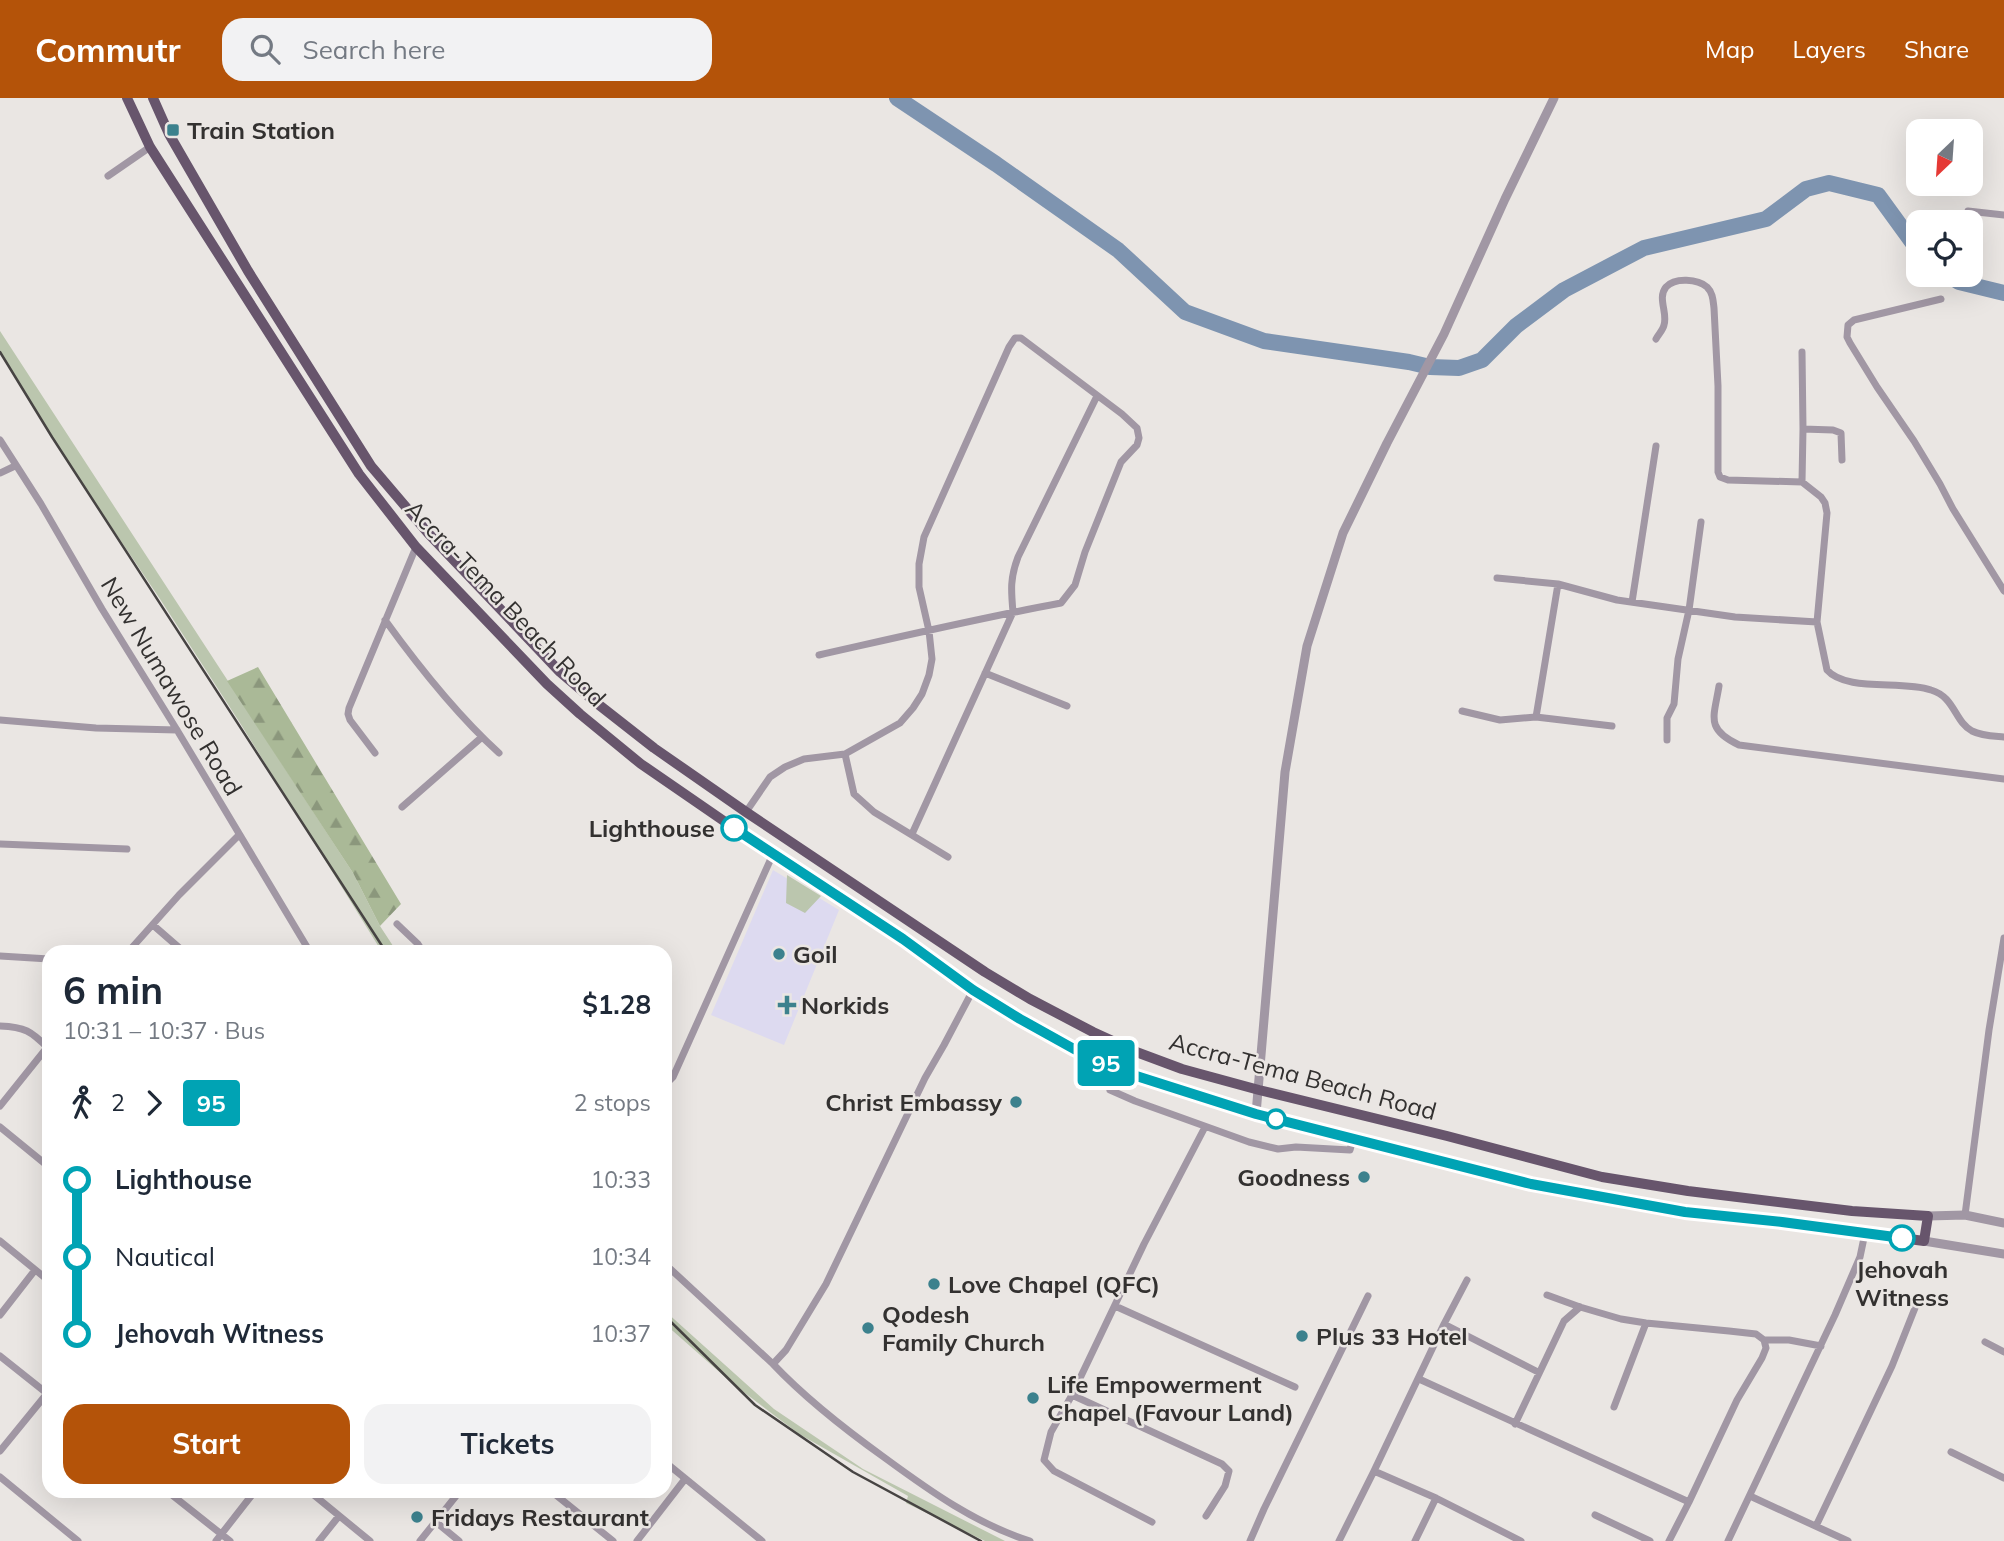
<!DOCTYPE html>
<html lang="en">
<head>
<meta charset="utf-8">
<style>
	:root { --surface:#fff; --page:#f2f2f3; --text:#1f2937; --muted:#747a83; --accent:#b45309 }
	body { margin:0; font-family:Mulish,sans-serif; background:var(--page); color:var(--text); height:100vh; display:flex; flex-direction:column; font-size:26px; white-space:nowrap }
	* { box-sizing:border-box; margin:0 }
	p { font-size:23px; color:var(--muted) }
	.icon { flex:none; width:38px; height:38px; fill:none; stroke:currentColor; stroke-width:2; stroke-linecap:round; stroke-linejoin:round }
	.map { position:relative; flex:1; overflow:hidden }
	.details { position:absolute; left:42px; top:847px; width:630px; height:553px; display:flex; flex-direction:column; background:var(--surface); border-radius:21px; box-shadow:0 7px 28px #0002 }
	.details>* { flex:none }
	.badge { padding:0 14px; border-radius:5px; font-size:24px; line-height:46px }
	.needle { width:46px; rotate:205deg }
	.tools { position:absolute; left:1906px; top:21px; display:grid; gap:14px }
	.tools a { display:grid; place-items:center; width:77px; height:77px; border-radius:14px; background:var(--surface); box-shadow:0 7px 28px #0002; font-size:35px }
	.map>.badge { position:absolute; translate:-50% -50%; box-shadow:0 0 0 4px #fff }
	.legs { display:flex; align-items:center; gap:10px; height:77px; padding:0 21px; font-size:23px }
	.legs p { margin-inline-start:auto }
	.headline { display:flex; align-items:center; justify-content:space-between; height:119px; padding:0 21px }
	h1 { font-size:38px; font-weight:700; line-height:52px }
	.button { display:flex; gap:14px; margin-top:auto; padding:14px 21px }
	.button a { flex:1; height:80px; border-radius:21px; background:var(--accent); color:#fff; font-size:28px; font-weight:700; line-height:80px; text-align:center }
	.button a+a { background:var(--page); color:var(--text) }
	ul { padding:0 21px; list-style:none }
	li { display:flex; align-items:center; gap:24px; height:77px; font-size:26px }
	li i { display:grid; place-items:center; width:10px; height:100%; margin:0 9px; background:currentColor }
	li i::after { content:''; width:18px; height:18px; margin:-9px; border:5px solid; border-radius:50%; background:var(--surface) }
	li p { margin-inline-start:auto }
	li:first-child i { background:linear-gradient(#0000 50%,currentColor 0) }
	li:last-child i { background:linear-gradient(currentColor 50%,#0000 0) }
	header { display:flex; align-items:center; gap:42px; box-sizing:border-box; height:98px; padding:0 35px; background:var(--accent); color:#fff }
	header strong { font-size:33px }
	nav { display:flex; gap:38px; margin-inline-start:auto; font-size:24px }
	.search { width:490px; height:63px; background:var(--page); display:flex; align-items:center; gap:18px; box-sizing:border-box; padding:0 24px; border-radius:21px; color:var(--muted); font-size:26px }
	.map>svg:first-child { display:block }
	.commercial { fill:#dddaf0 }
	.grass { fill:#bbc6ae }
	.forest { fill:url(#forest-firs) }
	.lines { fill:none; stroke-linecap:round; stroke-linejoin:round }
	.river { stroke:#7e94b0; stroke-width:16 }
	.minor { stroke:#a197a4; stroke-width:7 }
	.tertiary { stroke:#a197a4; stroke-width:9 }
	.primary { stroke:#67556c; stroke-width:10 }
	.rail { stroke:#474443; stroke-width:2.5 }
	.line-1-casing { stroke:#fff; stroke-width:16 }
	.line-1 { stroke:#00a3b4; stroke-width:10 }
	.poi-dot { fill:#3c818d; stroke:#eae6e3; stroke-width:2.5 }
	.stop-1-dot { fill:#fff; stroke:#00a3b4; stroke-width:3.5 }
	.labels { text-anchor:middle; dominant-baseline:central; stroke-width:5; stroke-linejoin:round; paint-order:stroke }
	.poi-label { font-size:24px; font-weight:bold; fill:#333130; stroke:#eae6e3; text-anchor:start }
	.street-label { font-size:24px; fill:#333130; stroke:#eae6e3 }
	.stop-label { font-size:24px; font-weight:bold; fill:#333130; stroke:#eae6e3; text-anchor:end }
</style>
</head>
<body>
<header>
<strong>Commutr</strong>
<div class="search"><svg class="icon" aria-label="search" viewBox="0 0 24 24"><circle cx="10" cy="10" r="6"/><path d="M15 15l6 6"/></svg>Search here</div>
<nav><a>Map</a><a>Layers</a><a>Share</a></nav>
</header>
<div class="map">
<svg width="2004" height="1443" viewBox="0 0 2004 1443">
	<defs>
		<pattern id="forest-firs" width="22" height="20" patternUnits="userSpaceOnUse" patternTransform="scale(1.75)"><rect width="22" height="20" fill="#aab997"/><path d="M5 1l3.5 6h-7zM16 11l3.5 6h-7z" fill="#8b977c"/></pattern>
	</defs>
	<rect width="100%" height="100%" fill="#eae6e3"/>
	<path class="commercial" d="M773,772L839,812L784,947L711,917Z"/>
	<path class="grass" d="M0,233L353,775L380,828L397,854H382L240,625L160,501L75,375L0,255Z
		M787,777L821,798L805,815L786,805Z
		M665,1213L774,1311L863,1371L1005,1443H985L906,1405L908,1398L799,1336L733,1286L665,1226Z"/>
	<path class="forest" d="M258,569L401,806L380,828L353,775L227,583Z"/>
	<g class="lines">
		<path class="river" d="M897,0L996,66L1118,152L1185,214L1264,243L1409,264L1430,269L1459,270L1482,262L1516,228L1564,192L1644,150L1766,121L1806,91L1829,85L1878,97L1918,152
			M1948,177L1959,184L2004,195"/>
		<path class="minor" d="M108,78L150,49
			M1968,113L2004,117
			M1941,201L1854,222L1848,227L1847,239L1850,245L1877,289L1914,343L1940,386L1953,411L2004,493
			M1656,241C1658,237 1663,232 1664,227C1668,215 1657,200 1666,189C1675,179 1698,181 1707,189C1713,195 1713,202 1714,210L1718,288V374L1720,379L1728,382L1802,384L1821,399L1825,405L1827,415L1817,524L1827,572C1846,594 1902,582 1931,592C1955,599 1954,623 1972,633C1982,638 1993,638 2004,639
			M1802,254L1803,331L1802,384
			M1803,331L1833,332L1841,335L1842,362
			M0,342L41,406L102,511L177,632L310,854
			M0,375L15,368
			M1497,480L1558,486L1617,502L1735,519L1817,524
			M1632,504L1656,348
			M385,522C419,569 456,616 499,655
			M985,575L1067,608
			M1719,588C1714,619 1705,631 1739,647L2004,681
			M1462,613L1500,622L1536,619L1612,628
			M1536,619L1558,486
			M0,622L96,630L177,632
			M1667,642V620L1674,606L1678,561L1689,512L1701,424
			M375,655L350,622L348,616L349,610L416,449
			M845,656L854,696L874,714L948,759
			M402,709L482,639
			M746,714L770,679L785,669L804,661L845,656L900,625L913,610L922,596L929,577L932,561L929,533L919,489V466L924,439L1009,249L1015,240H1021L1122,316L1137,330L1139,340L1137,347L1121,364L1085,454L1075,487L1061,505C980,520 899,539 819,557
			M912,736L1013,514C1011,492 1010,480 1018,459L1097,298
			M0,746L127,751
			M397,826L418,846L423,854
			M153,827L184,854
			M128,854L179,797L239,737
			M0,858L49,861
			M0,928C25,929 31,933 48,950
			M665,987L673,979L773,756
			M1110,992L1135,1003L1249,1044L1278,1051L1296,1049L1350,1052L1353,1041
			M0,1008L49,947
			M0,1029L49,1069
			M1965,1117L1989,932L2004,840
			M0,1143L49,1183
			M665,1166L773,1266C806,1301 846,1332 885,1360C930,1393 976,1426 1030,1443
			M1547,1197L1580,1209L1621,1221L1646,1225L1729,1233L1756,1236L1764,1242H1789L1821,1248
			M1115,1208L1295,1289
			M0,1217L35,1172
			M1444,1226L1538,1274
			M1985,1244L2004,1254
			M0,1258L49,1297
			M773,1266L786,1252L826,1186L925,980L944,947L973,892
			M1419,1281L1689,1404
			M1072,1297L1222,1366L1229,1373L1225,1388L1206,1418
			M1614,1309L1646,1225
			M1515,1326L1564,1223L1580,1209
			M0,1353L49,1293
			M1951,1354L2004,1380
			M665,1364L762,1443
			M1374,1373L1444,1226L1467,1182
			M0,1379L78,1443
			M167,1393L230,1443
			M309,1393L370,1443
			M551,1393L613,1443
			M1750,1398L1848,1443
			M1595,1417L1650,1443
			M436,1424L459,1443
			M1152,1424L1054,1373L1044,1362L1051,1334L1072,1297L1144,1146L1205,1029
			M1816,1428L1892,1268L1915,1210
			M216,1443L255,1393
			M319,1443L339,1418
			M420,1443L460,1393
			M637,1443L685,1381
			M1250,1443L1264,1411L1368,1198
			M1339,1443L1374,1373L1436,1400L1521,1443
			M1415,1443L1436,1400
			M1669,1443L1689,1404L1737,1302L1762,1260L1766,1250L1764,1242
			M1728,1443L1835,1217L1860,1159L1865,1135"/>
		<path class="tertiary" d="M1256,1016L1285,674L1307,548L1343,435L1387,345L1444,236L1505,101L1554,0
			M1928,1118L1965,1117L2004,1125
			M1924,1143L2004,1156"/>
		<path class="primary" d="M127,0L150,49L359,376L416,449L547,586L580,616L641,666L734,730L903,841L973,892L1020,921L1074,951L1127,974L1174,991L1256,1016L1531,1086L1685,1114L1782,1124L1924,1143L1928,1118L1852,1113L1688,1093L1602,1079L1447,1038L1259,992L1182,971L1139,955L1093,934L1030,901L985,874L746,714L654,650L594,603L560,574L428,435L371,368L248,173L169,36L153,0"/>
		<path class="rail" d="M0,254L52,339L386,854
			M665,1218L755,1307L853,1374L981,1443"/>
	</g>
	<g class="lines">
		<defs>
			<path id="line-1" d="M734,730L903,841L973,892L1020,921L1074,951L1127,975L1256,1016L1531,1086L1685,1114L1782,1124L1902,1140"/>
		</defs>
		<use href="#line-1" class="line-1-casing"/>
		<use href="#line-1" class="line-1"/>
	</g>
	<g class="poi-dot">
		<rect x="166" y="25" width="14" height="14" rx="3.5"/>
		<circle cx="779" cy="856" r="7"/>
		<path d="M783.5 896.5h7v7h7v7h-7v7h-7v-7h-7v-7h7z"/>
		<circle cx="1016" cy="1004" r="7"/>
		<circle cx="1364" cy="1079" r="7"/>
		<circle cx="934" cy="1186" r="7"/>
		<circle cx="868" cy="1230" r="7"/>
		<circle cx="1302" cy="1238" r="7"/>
		<circle cx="1033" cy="1300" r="7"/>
		<circle cx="417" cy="1419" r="7"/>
	</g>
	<g class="stop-1-dot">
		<circle cx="734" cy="730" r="12"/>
		<circle cx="1276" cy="1021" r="9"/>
		<circle cx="1902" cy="1140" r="12"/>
	</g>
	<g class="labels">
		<g class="poi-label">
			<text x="187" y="32">Train Station</text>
			<text x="793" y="856">Goil</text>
			<text x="801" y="907">Norkids</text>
			<text x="1002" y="1004" text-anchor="end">Christ Embassy</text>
			<text x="1350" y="1079" text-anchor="end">Goodness</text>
			<text x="948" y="1186">Love Chapel (QFC)</text>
			<text x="882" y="1216">Qodesh<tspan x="882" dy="28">Family Church</tspan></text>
			<text x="1316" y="1238">Plus 33 Hotel</text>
			<text x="1047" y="1286">Life Empowerment<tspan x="1047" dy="28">Chapel (Favour Land)</tspan></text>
			<text x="431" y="1419">Fridays Restaurant</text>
		</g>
		<g class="street-label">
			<text transform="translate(506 505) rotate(46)">Accra-Tema Beach Road</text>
			<text transform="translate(172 588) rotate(59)">New Numawose Road</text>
			<text transform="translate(1303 978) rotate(15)">Accra-Tema Beach Road</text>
		</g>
		<g class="stop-label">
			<text x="715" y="730">Lighthouse</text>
			<text x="1902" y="1171" text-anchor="middle">Jehovah<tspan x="1902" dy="28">Witness</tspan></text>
		</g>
	</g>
</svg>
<div class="tools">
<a><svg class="needle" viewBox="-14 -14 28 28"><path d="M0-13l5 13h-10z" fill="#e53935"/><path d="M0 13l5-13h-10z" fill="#747a83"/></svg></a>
<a><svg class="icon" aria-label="locate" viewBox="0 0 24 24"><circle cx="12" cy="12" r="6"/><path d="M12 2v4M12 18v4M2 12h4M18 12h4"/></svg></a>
</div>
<b class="badge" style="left:1106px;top:965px;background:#00a3b4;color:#fff">95</b>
<section class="details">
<div class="headline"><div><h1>6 min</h1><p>10:31 – 10:37 · Bus</p></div><b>$1.28</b></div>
<div class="legs"><svg class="icon" aria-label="walk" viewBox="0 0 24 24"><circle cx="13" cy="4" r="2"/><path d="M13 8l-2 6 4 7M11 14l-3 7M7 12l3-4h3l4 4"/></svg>2<svg class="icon" aria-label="forward" viewBox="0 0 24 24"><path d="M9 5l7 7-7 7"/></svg><b class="badge" style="background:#00a3b4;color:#fff">95</b><p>2 stops</p></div>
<ul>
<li><i style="color:#00a3b4"></i><b>Lighthouse</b><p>10:33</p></li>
<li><i style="color:#00a3b4"></i><span>Nautical</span><p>10:34</p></li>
<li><i style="color:#00a3b4"></i><b>Jehovah Witness</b><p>10:37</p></li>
</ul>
<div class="button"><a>Start</a><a>Tickets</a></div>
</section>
</div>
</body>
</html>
